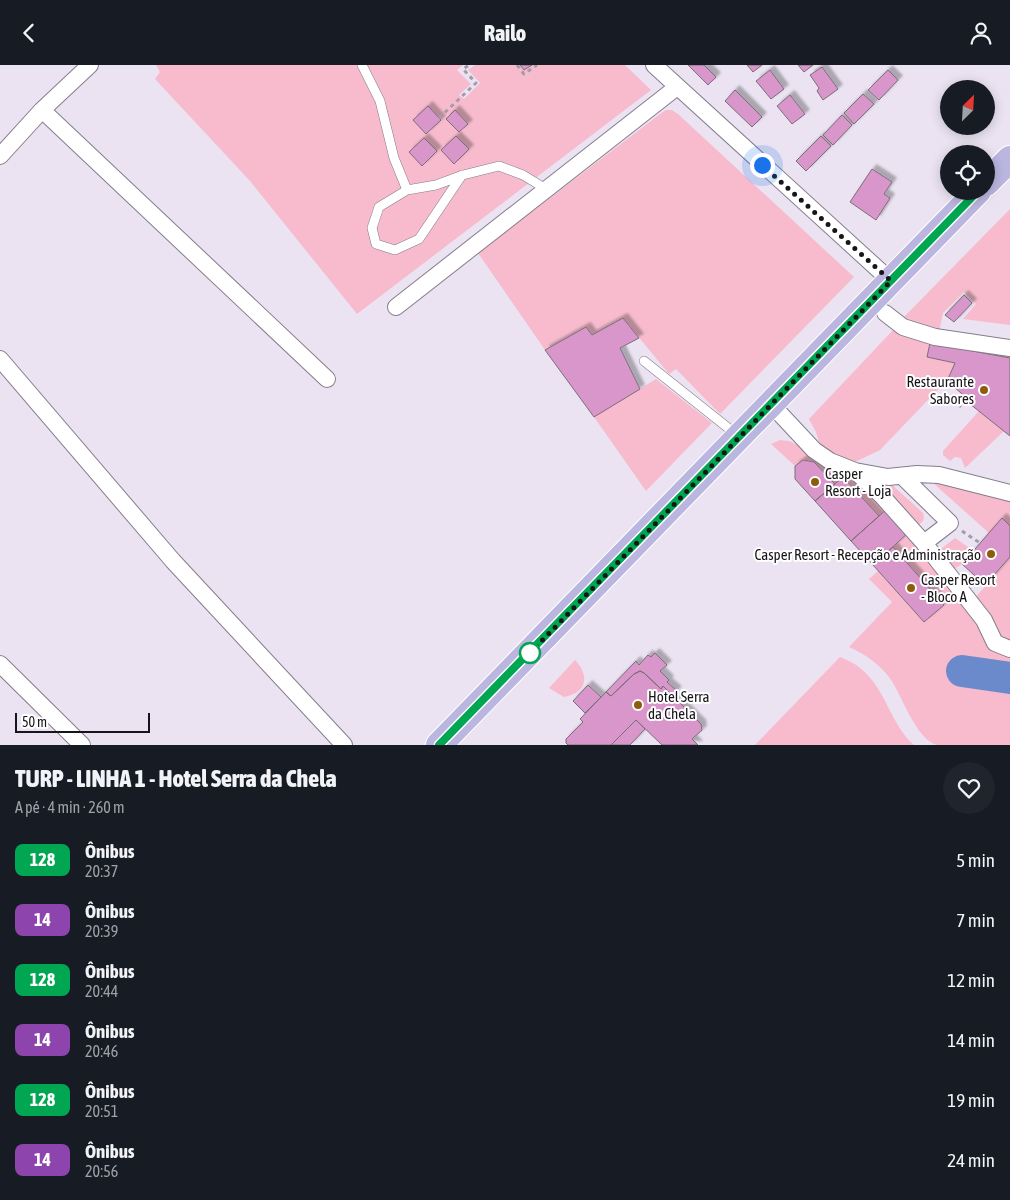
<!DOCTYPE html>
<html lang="pt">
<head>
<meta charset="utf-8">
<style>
	:root { --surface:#171b24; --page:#20242c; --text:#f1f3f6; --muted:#9ea1a6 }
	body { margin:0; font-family:"Asap Condensed",sans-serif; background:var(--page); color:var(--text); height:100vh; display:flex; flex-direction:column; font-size:19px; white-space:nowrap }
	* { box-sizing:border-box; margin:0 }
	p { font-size:16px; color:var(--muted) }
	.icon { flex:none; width:28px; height:28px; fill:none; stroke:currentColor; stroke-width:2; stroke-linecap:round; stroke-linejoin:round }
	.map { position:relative; height:680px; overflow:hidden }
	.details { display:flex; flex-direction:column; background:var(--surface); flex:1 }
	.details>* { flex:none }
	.badge { padding:0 10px; border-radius:8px; font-size:18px; line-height:32px }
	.needle { width:32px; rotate:24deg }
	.tools { position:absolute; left:940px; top:15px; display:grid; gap:10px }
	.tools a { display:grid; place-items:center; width:55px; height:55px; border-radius:50%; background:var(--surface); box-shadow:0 2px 12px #0003; font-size:25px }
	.scale { position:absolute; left:15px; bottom:12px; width:135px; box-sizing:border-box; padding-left:5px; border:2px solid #18151a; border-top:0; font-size:14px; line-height:18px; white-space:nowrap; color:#18151a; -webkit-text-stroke:4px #fff; paint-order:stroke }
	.you { position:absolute; width:25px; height:25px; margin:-12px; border:4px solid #fff; border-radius:50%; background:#1a73e8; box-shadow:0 0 0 8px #1a73e833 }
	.map>.badge { position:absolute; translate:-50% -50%; box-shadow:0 0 0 2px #fff }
	.round { display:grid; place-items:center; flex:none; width:52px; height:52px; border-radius:26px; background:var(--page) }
	.overview { display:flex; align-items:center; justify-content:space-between; height:85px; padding:0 15px }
	h1 { font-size:24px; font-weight:800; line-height:38px }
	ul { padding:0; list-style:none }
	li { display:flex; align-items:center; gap:15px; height:60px; padding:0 15px }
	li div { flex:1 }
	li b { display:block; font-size:19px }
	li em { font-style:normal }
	li .badge { min-width:55px; font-weight:700; text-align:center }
	header { display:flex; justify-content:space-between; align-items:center; height:65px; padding:0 15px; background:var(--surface); font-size:22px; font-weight:800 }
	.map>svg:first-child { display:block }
	.green { fill:#f7bbcd }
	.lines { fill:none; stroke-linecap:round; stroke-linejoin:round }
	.river { stroke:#6a8acb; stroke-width:32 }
	.building { fill:#d996ca; stroke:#7b6e78; filter:url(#shadow) }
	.service-casing { stroke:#847d8a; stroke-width:10 }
	.minor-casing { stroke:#847d8a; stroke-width:18 }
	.primary-casing { stroke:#fff; stroke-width:28 }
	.path { stroke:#a29ca8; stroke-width:3; stroke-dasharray:4 4; stroke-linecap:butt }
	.service { stroke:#fff; stroke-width:9 }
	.minor { stroke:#fff; stroke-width:16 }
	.primary { stroke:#bab6e0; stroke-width:26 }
	.line-casing { stroke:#fff; stroke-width:11 }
	.line { stroke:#00a651; stroke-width:8 }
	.walk { stroke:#18151a; stroke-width:5; stroke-dasharray:0 9 }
	.poi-dot { fill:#8f5b0d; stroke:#fff; stroke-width:2 }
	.stop-dot { fill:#fff; stroke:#00a651; stroke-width:2.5 }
	.labels { text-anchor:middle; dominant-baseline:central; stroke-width:4; stroke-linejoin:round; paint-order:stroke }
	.poi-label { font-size:15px; fill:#18151a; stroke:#fff; text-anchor:start }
</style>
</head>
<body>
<header><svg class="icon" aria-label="back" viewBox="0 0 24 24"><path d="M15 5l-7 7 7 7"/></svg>Railo<svg class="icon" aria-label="person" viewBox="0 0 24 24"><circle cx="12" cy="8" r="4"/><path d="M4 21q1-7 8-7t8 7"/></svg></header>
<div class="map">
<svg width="1010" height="680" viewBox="0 0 1010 680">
	<defs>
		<filter id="shadow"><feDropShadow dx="4.5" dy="-4.5" stdDeviation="1" flood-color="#0004"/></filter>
	</defs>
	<rect width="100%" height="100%" fill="#ebe3f2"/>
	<path class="green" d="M156,0H463L457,5L471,19L459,30L464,34L480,18L468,5L475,0H520L524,5L532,0H625L651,25L357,249L250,116L155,14L160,7Z
		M666,45H672L678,49L854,212L720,349L676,304L669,309L623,253L592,270L586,262L545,285L478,188L660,49Z
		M1010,144V260L963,254L976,239L964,227L943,248L939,267L900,256Z
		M895,263L930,278L927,292L955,298L950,312L880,385L855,397L833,390L827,383L820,380L816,367L809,354Z
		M656,314L712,358L646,426L594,352Z
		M979,346L1004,366L965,403L961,393L955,392L950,396L943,390V386Z
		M780,375L789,376L842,401L885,445L879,451L843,412L835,419L814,397L803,395L795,401L771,379Z
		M889,417L923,448C925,455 923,457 918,460L883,422L885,418Z
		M932,417L1010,431V461L1001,454L989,468Z
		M909,467L974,534L1010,492V680C992,680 974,680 956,680C950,680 942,680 937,680C915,674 902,629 889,612C878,598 865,589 849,582L892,537L869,514L878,506L924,557L944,540L893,482Z
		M955,473L974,486L962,499L954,504L937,487Z
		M840,592C847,595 854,598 860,603C886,623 890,659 914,680H755Z
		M575,595C590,611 587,628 564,632L549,623Z"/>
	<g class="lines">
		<path class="river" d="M962,606L1010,613"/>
	</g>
	<path class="building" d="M520,0H532L524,5Z
		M688,0H704L716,12L708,20Z
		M747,0H762L753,7Z
		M798,0H813L804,7Z
		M822,2L838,24L823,35L817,26L819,23L810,10Z
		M770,5L784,24L771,34L756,16Z
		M888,5L898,15L879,35L868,25Z
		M735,25L762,52L752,62L725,36Z
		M863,29L874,39L854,59L844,48Z
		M790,30L805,49L792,59L777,41Z
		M428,41L441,55L426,69L413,55Z
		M455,45L468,59L459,67L446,54Z
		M842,50L852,60L833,80L823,70Z
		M456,71L469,84L454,99L441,85Z
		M821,71L831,81L806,106L796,96Z
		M424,73L437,86L422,101L409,87Z
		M872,104L892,117L884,129L890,133L876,155L850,137Z
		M964,230L972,238L954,257L945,250Z
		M623,253L639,273L620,283L640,324L594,352L545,285L586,262L592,270Z
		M930,278L1010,293V371L970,339L968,334L947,316L955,298L927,292Z
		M803,395L814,397L835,419L815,436L795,414V401Z
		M843,412L879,451L851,476L815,436Z
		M888,443L909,467L873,500L851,476Z
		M1002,453L1010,461V492L985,520L962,499Z
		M893,482L944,540L924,557L873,500Z
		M655,588L667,600L660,606L669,615L667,617L677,626L672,630L663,621L661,624L644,608L640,606L634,609L611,631L606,627L636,596L639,600L648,590L651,592Z
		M640,606L644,608L661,624L663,621L701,659L702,665L692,674L698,680H662L636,655L611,680H568L566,678V674L583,657L580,654L606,627L611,631L634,609Z
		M588,620L601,632L585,648L573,636Z
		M636,655L645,664L630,680H611Z"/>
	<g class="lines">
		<defs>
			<path id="service" d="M362,0L380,36L394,93L407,125L436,120L463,110L499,101L523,110L546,124
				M407,125L379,142L372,163L376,179L395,185L419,174L462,110
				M644,296L737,370"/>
			<path id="minor" d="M654,0L891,216
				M42,45L327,314
				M0,91L42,45L90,0
				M396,242L677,22
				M885,248L903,262L935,272L1010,283
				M0,294L173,496L344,680
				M771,339L814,385L830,396L855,406L882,431L924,478L984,555L995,578L1010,584
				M855,406L888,412L917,409L939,410L1010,428
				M902,411L950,458L924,478
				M0,599L82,680"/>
			<path id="primary" d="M986,118L1010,94
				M439,680L978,126"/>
		</defs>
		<use href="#service" class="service-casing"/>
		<use href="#minor" class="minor-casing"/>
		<use href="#primary" class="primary-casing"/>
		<path class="path" d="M517,0L524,9L537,0
			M439,53L476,18L463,4L469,0
			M954,336L961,342
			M962,466L980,478"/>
		<use href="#service" class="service"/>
		<use href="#minor" class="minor"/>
		<use href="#primary" class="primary"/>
	</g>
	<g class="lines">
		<defs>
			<path id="line" d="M439,680L978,126"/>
		</defs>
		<use href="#line" class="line-casing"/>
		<use href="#line" class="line"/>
		<path class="walk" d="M530,588L891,216L762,100"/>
	</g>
	<g class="poi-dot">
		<circle cx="984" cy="325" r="5"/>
		<circle cx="815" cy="417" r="5"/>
		<circle cx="991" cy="489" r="5"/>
		<circle cx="911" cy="523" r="5"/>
		<circle cx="638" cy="640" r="5"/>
	</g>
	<circle class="stop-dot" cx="530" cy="588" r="10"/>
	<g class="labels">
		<g class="poi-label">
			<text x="974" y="316" text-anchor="end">Restaurante<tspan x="974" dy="17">Sabores</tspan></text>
			<text x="825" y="408">Casper<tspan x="825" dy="17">Resort - Loja</tspan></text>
			<text x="981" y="489" text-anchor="end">Casper Resort - Recepção e Administração</text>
			<text x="921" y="514">Casper Resort<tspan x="921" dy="17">- Bloco A</tspan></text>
			<text x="648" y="631">Hotel Serra<tspan x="648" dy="17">da Chela</tspan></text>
		</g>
	</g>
</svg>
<div class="tools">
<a><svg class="needle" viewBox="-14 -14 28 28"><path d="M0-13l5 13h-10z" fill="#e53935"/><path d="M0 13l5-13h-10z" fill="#9ea1a6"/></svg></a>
<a><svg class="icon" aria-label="locate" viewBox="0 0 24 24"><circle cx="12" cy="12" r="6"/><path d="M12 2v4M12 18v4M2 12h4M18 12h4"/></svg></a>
</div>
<div class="scale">50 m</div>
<div class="you" style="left:762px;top:100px"></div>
</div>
<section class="details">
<div class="overview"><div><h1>TURP - LINHA 1 - Hotel Serra da Chela</h1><p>A pé · 4 min · 260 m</p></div><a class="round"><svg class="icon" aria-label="heart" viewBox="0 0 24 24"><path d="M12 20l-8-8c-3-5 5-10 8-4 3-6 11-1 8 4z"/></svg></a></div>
<ul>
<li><span class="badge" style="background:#00a651;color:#fff">128</span><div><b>Ônibus</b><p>20:37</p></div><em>5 min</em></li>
<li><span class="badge" style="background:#8e44ad;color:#fff">14</span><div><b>Ônibus</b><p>20:39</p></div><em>7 min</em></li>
<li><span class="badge" style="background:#00a651;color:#fff">128</span><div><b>Ônibus</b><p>20:44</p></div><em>12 min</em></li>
<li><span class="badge" style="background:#8e44ad;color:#fff">14</span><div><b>Ônibus</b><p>20:46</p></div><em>14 min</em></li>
<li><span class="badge" style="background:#00a651;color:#fff">128</span><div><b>Ônibus</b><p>20:51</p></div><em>19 min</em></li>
<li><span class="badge" style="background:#8e44ad;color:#fff">14</span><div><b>Ônibus</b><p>20:56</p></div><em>24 min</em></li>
</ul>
</section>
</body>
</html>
